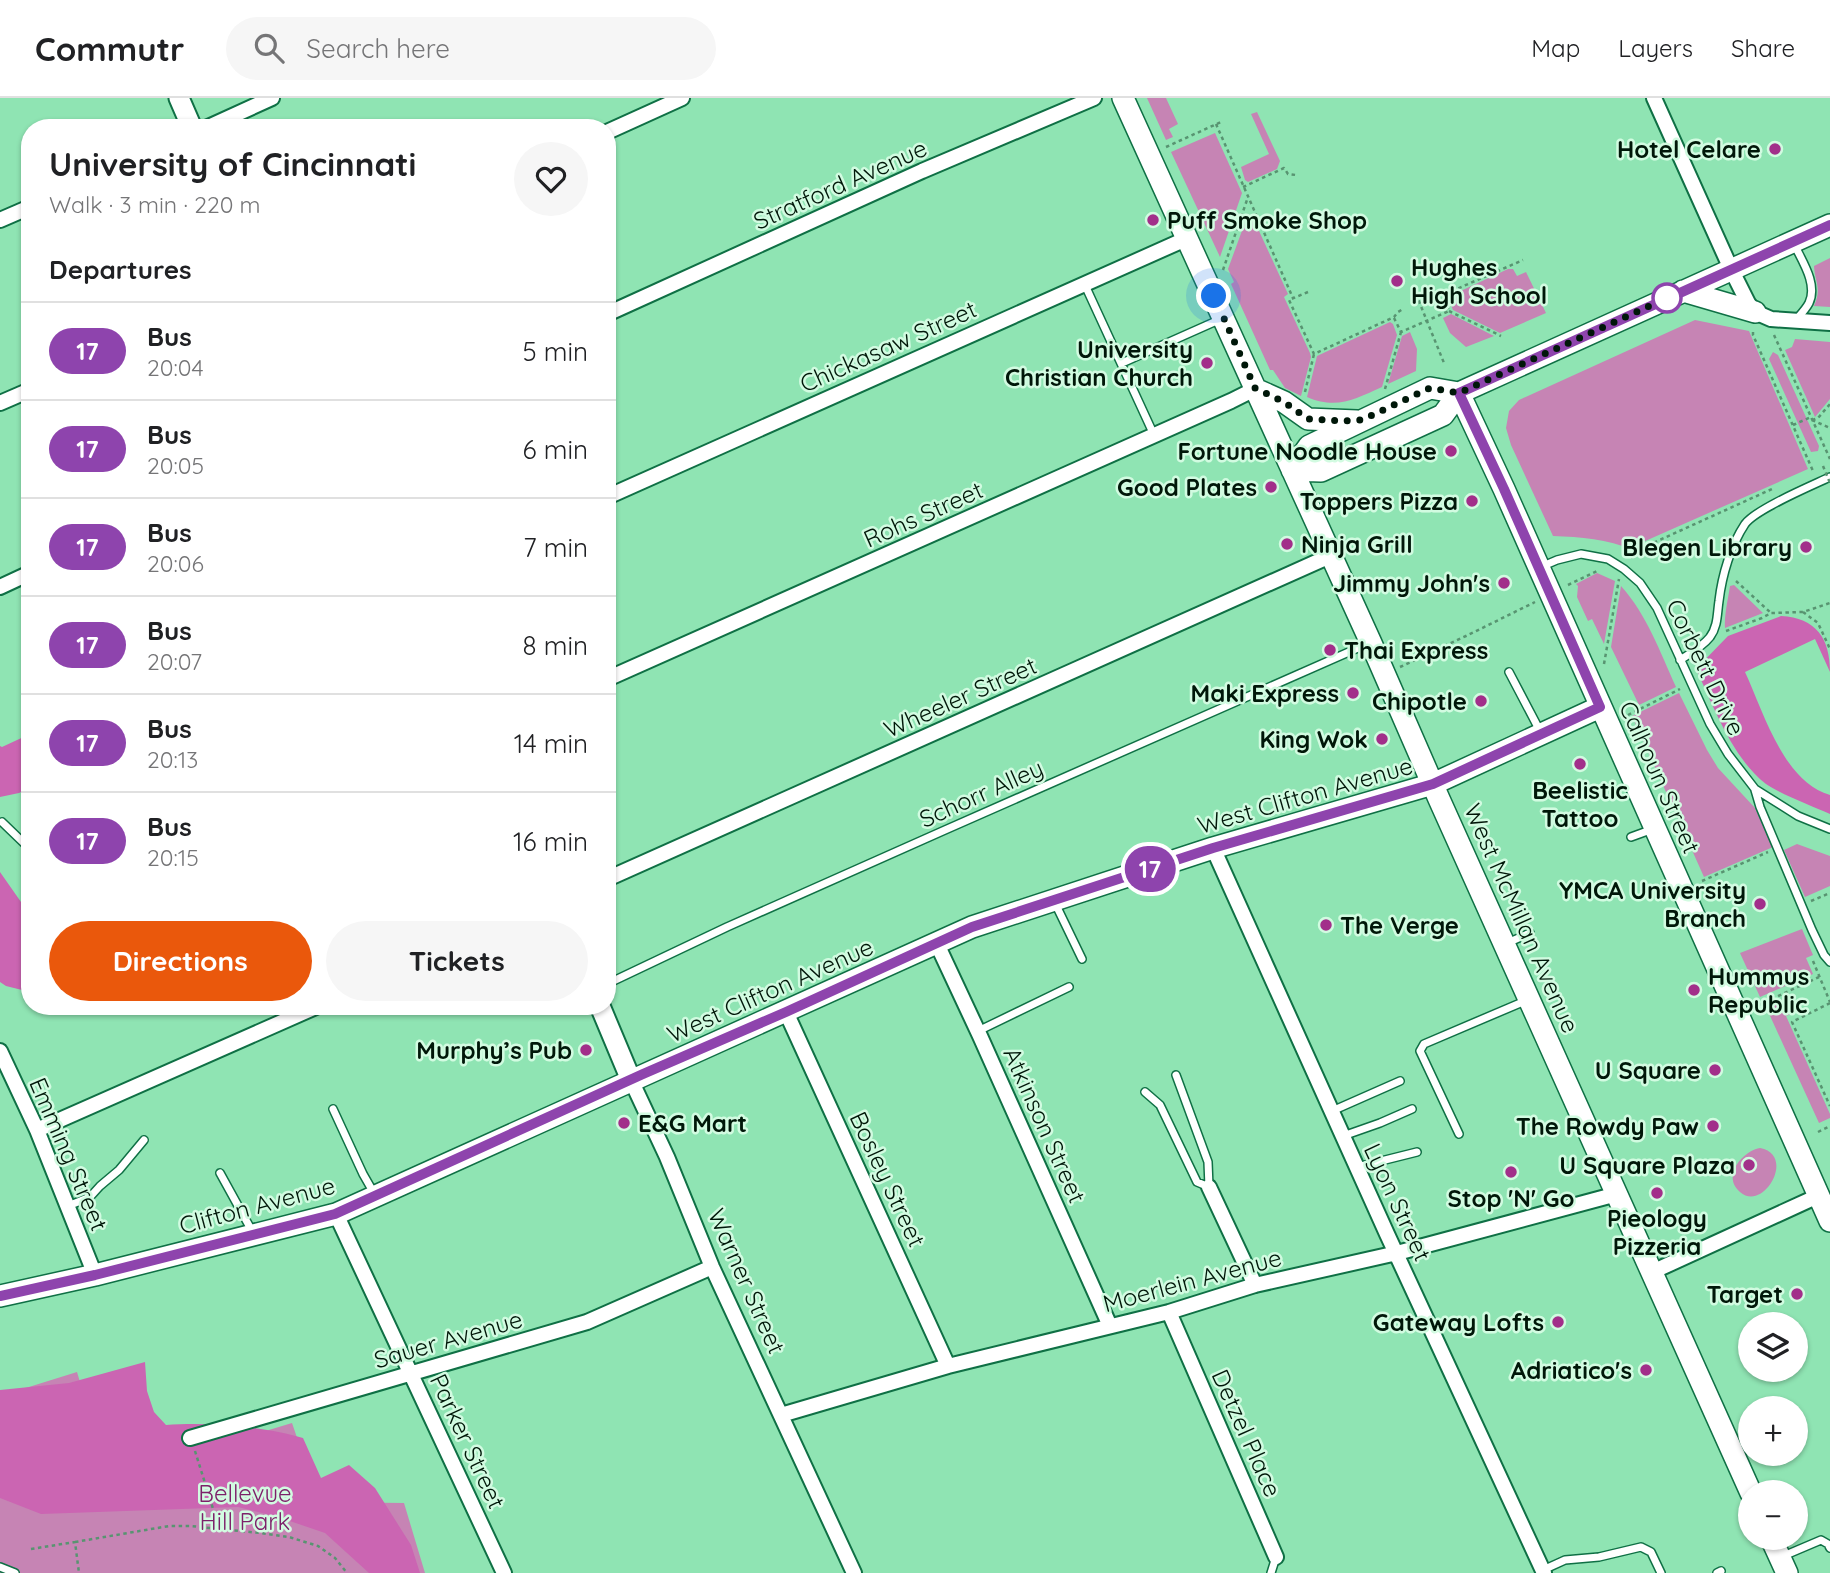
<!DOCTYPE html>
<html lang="en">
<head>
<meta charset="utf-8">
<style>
	:root { --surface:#fff; --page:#f6f6f6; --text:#202124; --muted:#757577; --line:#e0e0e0; --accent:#ea580c }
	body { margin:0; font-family:Quicksand,sans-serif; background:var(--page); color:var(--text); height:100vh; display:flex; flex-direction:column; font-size:26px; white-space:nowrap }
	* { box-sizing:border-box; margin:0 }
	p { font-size:23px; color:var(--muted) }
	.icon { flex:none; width:38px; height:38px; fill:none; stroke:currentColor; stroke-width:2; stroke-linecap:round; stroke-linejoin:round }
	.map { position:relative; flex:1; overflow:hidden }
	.sheet { position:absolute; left:21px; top:21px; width:595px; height:896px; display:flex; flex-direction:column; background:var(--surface); border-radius:28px; box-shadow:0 2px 5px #0004 }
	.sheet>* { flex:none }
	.badge { padding:0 14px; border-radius:23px; font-size:24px; line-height:46px }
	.controls { position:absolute; left:1738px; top:1214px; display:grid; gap:14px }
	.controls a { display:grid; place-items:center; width:70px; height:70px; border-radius:50%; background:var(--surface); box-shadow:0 2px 5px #0004; font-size:35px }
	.you { position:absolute; width:35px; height:35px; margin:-18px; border:5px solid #fff; border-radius:50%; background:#1a73e8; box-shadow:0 0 0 10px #1a73e833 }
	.map>.badge { position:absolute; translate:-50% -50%; box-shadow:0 0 0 4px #fff }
	h2 { padding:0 28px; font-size:26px; line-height:63px }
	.round { display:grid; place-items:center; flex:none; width:74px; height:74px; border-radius:37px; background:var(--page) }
	.headline { display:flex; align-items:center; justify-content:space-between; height:119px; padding:0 28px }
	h1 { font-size:33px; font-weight:700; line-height:52px }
	.cta { display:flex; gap:14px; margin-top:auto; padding:14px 28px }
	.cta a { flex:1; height:80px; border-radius:42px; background:var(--accent); color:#fff; font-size:28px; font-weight:700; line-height:80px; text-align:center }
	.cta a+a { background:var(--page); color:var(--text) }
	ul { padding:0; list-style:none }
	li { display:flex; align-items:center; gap:21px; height:98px; padding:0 28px; border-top:2px solid var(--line) }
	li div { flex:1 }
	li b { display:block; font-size:26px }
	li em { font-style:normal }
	li .badge { min-width:77px; font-weight:700; text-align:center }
	header { display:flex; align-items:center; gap:42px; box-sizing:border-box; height:98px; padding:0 35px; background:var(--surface); border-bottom:2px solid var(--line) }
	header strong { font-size:33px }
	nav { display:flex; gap:38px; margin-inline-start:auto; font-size:24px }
	.search { width:490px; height:63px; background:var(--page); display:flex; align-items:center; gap:18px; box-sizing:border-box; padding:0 24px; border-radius:38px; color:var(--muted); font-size:26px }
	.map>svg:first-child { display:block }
	.green { fill:#c684b4 }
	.forest { fill:#cb65b2 }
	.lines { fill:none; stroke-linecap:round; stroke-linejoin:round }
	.service-casing { stroke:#0f7045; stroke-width:10 }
	.minor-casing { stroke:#0f7045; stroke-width:18 }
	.tertiary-casing { stroke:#0f7045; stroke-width:23 }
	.secondary-casing { stroke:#0f7045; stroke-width:24 }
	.path { stroke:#589471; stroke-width:2.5; stroke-dasharray:3.5 3.5; stroke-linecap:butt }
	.service { stroke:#fff; stroke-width:7 }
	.minor { stroke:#fff; stroke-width:14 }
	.tertiary { stroke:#fff; stroke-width:19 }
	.secondary { stroke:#fff; stroke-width:21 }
	.path-bridge { stroke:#589471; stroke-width:2.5; stroke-dasharray:3.5 3.5; stroke-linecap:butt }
	.line-casing { stroke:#fff; stroke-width:16 }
	.line { stroke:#8e44ad; stroke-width:10 }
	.walk { stroke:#001709; stroke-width:7; stroke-dasharray:0 12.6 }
	.poi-dot { fill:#a22f8a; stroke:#d2fbe1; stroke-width:2.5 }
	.stop-dot { fill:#fff; stroke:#8e44ad; stroke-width:3.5 }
	.labels { text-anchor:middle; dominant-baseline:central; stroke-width:5; stroke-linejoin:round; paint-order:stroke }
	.poi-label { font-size:24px; font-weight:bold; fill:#001709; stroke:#d2fbe1; text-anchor:end }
	.street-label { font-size:24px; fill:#001709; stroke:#d2fbe1 }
	.park-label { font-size:24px; fill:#7d206a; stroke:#d2fbe1 }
</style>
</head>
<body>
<header>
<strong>Commutr</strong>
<div class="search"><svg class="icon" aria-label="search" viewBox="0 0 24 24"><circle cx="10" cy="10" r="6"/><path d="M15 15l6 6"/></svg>Search here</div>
<nav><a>Map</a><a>Layers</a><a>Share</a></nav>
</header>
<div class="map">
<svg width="1830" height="1475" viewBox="0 0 1830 1475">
	<rect width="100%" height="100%" fill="#8fe4b3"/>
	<path class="green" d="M1147,0H1166L1178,26L1169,31L1173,39L1166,42Z
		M1257,14L1280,63L1277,71L1248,84L1245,82L1241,69L1269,56L1251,16Z
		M1215,35L1242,95L1220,159L1171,54Z
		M1247,119L1254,122L1288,196L1284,199L1310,255L1311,259L1301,298L1285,290L1273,272H1270L1231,186L1234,184L1228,171Z
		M1830,160V209L1814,208C1822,190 1815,185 1814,168Z
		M1508,171H1513L1517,178L1526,174L1546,215L1500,235L1453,212L1448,200L1452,197Z
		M1451,216L1494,238L1466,249L1450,235L1443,220Z
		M1695,222L1749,233L1808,371L1643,444L1633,452C1607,441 1581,439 1553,438L1511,347L1506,330L1509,313L1519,302Z
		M1390,224L1393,226L1397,237L1382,289C1355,301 1337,312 1307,299L1317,258Z
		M1410,234L1417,251L1416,273L1388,286L1402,238Z
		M1795,241L1830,244V301L1815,319L1785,252L1792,249Z
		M1773,254L1778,257L1819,348L1818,353L1811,354L1769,261Z
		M1597,475L1615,483L1604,546L1592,521L1588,523L1577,499L1578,488L1576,486Z
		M1734,487L1763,515L1725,530C1724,518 1728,501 1730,488Z
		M1621,488C1647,517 1660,554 1676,589L1639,607L1611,549Z
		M1679,595L1707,652L1718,670L1755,710L1773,749L1704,779L1632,618Z
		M1797,746L1830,758V788L1805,799L1784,752Z
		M1802,831L1813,857L1806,860L1813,876L1760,899L1740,855Z
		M1792,897L1799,912L1786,918L1830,1016V1020L1819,1025L1766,909Z
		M1760,1050C1797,1057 1763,1115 1740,1094C1721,1078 1743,1053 1760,1050Z
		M77,1274L98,1344L112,1380L292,1325L319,1404L404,1405L425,1475H0V1298Z"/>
	<path class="forest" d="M1781,518C1816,520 1830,540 1830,574L1815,541L1745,574C1764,615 1783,683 1830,697V716C1812,708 1782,697 1766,686C1732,660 1714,609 1696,571L1728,538Z
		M30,636V690L19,695L0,699V648L2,649Z
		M0,774L21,804L30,807V894L6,888L0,884Z
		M145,1264L147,1293L154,1314L166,1327C207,1324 264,1328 303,1340L321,1380L349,1367L375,1390L411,1447L420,1475H369L325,1435L278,1419L238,1409L41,1416L0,1400V1292L69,1285Z"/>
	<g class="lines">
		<defs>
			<path id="service" d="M1794,146C1802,163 1818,186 1809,205C1806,211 1800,217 1795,223
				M1084,185L1154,337
				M1122,265L1221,221
				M1543,468L1557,462L1581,456L1608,461L1624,471L1640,485L1657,510L1710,626L1728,656L1755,691L1798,718L1830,731
				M1680,562C1691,555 1702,549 1710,539C1718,528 1717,516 1719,503C1722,477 1731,447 1745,426C1756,411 1811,388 1830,379
				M1509,574L1540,633
				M1755,692L1760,709L1812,832L1824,857L1830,864
				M2,724L30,751
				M1631,739L1653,731
				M1054,803L1082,861
				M1505,846L1530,835
				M607,886L727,829L945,732L1367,546
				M978,933L1069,889
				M1145,994L1160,1007L1197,1084L1209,1089L1208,1064L1176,977
				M333,1011L363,1076L375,1097
				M1332,1013L1400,983
				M1459,1036L1420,953L1424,946L1525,903
				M1343,1038L1380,1025L1412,1011
				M1357,1069L1417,1054
				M220,1075L252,1133
				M68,1108L90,1099L100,1088L119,1072L144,1042
				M1781,1459L1821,1442L1828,1446L1830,1450
				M0,1469L15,1475
				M1543,1472L1565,1462L1599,1459L1641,1449L1651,1454L1661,1475
				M1271,1475L1276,1459
				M1717,1475L1721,1473"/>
			<path id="minor" d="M1654,0L1731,171L1748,205L1755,214L1771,221L1830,225
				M206,30L272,0
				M607,34L682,0
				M0,122L30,109
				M607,216L922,73L1094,0
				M0,305L30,292
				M607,399L1188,140
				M0,489L30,475
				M607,581L1231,303L1255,291
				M1213,750L1387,1136L1544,1475
				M607,781L1330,458
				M937,846L980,938L1110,1228
				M786,914L948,1268
				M0,953L37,1032L95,1177
				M631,982L667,1059L712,1169L854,1475
				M37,1032L318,908
				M1209,1089L1255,1187
				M336,1116L504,1475
				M1652,1174L1818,1098
				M1169,1214L1276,1459
				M781,1317L948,1268L1169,1214L1255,1187L1397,1155L1617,1096
				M190,1340L587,1224L712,1169"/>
			<path id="tertiary" d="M179,0L192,30
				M600,908L631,982"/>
			<path id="secondary" d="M1123,0L1371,545L1439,701L1751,1395
				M1683,193L1755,214
				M1255,291L1284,304L1308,321L1357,323
				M1459,295L1504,391L1830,1123
				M1292,372L1321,373L1443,317L1459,295L1830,127
				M1292,372L1309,348L1430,290L1459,295
				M0,1198L95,1177L336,1116L972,829L1213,750L1433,686L1600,609
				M1771,1440L1787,1475"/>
		</defs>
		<use href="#service" class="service-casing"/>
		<use href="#minor" class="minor-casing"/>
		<use href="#tertiary" class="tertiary-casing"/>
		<use href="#secondary" class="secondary-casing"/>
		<path class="path" d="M1216,26L1293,200
			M1166,49L1221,24
			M1243,89L1284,70L1288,76L1296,77
			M1223,172L1248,99
			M1308,194L1289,202L1314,256L1394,219L1398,214L1403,211
			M1416,196L1444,265
			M1433,198L1440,195L1443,197L1523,162
			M1449,213L1501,238
			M1394,220L1401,234L1449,213L1443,197
			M1753,234V237L1813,373
			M1774,237L1830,361
			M1385,291L1401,234
			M1305,294L1314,256
			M1812,322L1818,320L1830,306
			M1812,322L1830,330
			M1793,327L1811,319
			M1631,460L1642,450L1772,391
			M1736,483L1771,515
			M1568,487L1599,472
			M1803,514L1818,525L1830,551
			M1726,533L1762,520L1771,515L1803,514L1830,505
			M1604,566L1619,481
			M1400,569L1466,538L1535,504
			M1628,617L1680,591
			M1702,783L1768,754
			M1811,803L1830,795
			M1813,863L1830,904
			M1830,905L1792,924L1830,1008
			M1759,907L1819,879
			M1818,1034L1830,1028
			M195,1353L219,1430
			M75,1444L169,1428H190L260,1435L289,1439L318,1448L335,1460L347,1475
			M31,1451L75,1444L79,1475"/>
		<use href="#service" class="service"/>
		<use href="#minor" class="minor"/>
		<use href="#tertiary" class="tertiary"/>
		<use href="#secondary" class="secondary"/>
		<path class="path-bridge" d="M1823,368L1830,385"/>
	</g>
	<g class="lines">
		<defs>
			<path id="line" d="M0,1198L95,1177L335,1116L643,976L786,914L972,829L1213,750L1433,686L1600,609L1504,391L1459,295L1830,127"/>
		</defs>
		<use href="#line" class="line-casing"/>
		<use href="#line" class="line"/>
		<path class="walk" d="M1214,198L1255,290L1284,304L1308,321L1342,323L1362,322L1430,290L1459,295L1667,200"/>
	</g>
	<g class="poi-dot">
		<circle cx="1775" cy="51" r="7"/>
		<circle cx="1153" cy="122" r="7"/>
		<circle cx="1397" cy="183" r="7"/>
		<circle cx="1207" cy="265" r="7"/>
		<circle cx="1451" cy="353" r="7"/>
		<circle cx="1271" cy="389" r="7"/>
		<circle cx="1472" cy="403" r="7"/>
		<circle cx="1287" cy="446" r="7"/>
		<circle cx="1806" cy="449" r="7"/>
		<circle cx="1504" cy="485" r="7"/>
		<circle cx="1330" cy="552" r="7"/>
		<circle cx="1353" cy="595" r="7"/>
		<circle cx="1481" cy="603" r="7"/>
		<circle cx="1382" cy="641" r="7"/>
		<circle cx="1580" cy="666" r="7"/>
		<circle cx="1760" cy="806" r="7"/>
		<circle cx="1326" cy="827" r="7"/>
		<circle cx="1694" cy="892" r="7"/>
		<circle cx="586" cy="952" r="7"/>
		<circle cx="1715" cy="972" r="7"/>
		<circle cx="624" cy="1025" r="7"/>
		<circle cx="1713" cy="1028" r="7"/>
		<circle cx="1749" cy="1067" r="7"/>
		<circle cx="1511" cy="1074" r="7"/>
		<circle cx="1657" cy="1095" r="7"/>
		<circle cx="1797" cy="1196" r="7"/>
		<circle cx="1558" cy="1224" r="7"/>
		<circle cx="1646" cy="1272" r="7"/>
	</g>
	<circle class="stop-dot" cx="1667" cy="200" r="14"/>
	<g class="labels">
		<g class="poi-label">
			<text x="1761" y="51">Hotel Celare</text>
			<text x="1167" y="122" text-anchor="start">Puff Smoke Shop</text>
			<text x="1411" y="169" text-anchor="start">Hughes<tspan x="1411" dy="28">High School</tspan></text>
			<text x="1193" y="251">University<tspan x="1193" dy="28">Christian Church</tspan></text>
			<text x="1437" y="353">Fortune Noodle House</text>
			<text x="1257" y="389">Good Plates</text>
			<text x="1458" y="403">Toppers Pizza</text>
			<text x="1301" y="446" text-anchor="start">Ninja Grill</text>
			<text x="1792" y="449">Blegen Library</text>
			<text x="1490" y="485">Jimmy John's</text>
			<text x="1344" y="552" text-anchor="start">Thai Express</text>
			<text x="1339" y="595">Maki Express</text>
			<text x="1467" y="603">Chipotle</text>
			<text x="1368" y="641">King Wok</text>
			<text x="1580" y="692" text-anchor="middle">Beelistic<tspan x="1580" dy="28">Tattoo</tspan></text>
			<text x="1746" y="792">YMCA University<tspan x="1746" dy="28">Branch</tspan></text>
			<text x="1340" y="827" text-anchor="start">The Verge</text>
			<text x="1708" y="878" text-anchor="start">Hummus<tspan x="1708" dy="28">Republic</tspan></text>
			<text x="572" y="952">Murphy’s Pub</text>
			<text x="1701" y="972">U Square</text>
			<text x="638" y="1025" text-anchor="start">E&amp;G Mart</text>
			<text x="1699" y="1028">The Rowdy Paw</text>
			<text x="1735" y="1067">U Square Plaza</text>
			<text x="1511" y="1100" text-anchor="middle">Stop 'N' Go</text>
			<text x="1657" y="1120" text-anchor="middle">Pieology<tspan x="1657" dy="28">Pizzeria</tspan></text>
			<text x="1783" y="1196">Target</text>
			<text x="1544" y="1224">Gateway Lofts</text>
			<text x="1632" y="1272">Adriatico's</text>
		</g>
		<g class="street-label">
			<text transform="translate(840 86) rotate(-24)">Stratford Avenue</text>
			<text transform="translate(888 248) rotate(-24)">Chickasaw Street</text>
			<text transform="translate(923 416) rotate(-24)">Rohs Street</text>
			<text transform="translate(1706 569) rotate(64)">Corbett Drive</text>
			<text transform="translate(960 599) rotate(-24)">Wheeler Street</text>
			<text transform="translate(1660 679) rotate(66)">Calhoun Street</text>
			<text transform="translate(981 695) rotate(-24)">Schorr Alley</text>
			<text transform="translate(1305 697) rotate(-16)">West Clifton Avenue</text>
			<text transform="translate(1522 820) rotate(66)">West McMillan Avenue</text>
			<text transform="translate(770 892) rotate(-24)">West Clifton Avenue</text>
			<text transform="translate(1045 1027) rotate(66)">Atkinson Street</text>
			<text transform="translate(69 1056) rotate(67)">Emming Street</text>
			<text transform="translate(888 1081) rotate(65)">Bosley Street</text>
			<text transform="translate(1398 1104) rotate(65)">Lyon Street</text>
			<text transform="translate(257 1107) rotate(-15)">Clifton Avenue</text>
			<text transform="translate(1192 1182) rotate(-15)">Moerlein Avenue</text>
			<text transform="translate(747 1183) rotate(66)">Warner Street</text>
			<text transform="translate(448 1241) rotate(-16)">Sauer Avenue</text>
			<text transform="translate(1247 1335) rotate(66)">Detzel Place</text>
			<text transform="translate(468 1343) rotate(65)">Parker Street</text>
		</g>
		<g class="park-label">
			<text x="245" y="1395">Bellevue<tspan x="245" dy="28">Hill Park</tspan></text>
		</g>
	</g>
</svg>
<div class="controls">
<a><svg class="icon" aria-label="layers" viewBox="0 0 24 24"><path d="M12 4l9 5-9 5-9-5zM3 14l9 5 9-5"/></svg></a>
<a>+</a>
<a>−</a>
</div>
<div class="you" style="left:1214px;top:198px"></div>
<b class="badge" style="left:1150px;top:771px;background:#8e44ad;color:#fff">17</b>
<section class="sheet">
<div class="headline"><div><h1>University of Cincinnati</h1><p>Walk · 3 min · 220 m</p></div><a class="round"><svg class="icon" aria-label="heart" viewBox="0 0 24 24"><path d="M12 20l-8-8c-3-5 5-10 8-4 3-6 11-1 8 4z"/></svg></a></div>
<h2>Departures</h2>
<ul>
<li><span class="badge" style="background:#8e44ad;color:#fff">17</span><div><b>Bus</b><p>20:04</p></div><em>5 min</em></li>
<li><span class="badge" style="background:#8e44ad;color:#fff">17</span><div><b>Bus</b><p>20:05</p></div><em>6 min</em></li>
<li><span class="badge" style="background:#8e44ad;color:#fff">17</span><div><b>Bus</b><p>20:06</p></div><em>7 min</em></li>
<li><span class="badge" style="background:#8e44ad;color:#fff">17</span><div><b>Bus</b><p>20:07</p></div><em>8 min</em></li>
<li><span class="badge" style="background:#8e44ad;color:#fff">17</span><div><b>Bus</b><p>20:13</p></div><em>14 min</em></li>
<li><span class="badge" style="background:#8e44ad;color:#fff">17</span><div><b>Bus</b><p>20:15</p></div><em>16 min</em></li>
</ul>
<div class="cta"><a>Directions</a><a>Tickets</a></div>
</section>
</div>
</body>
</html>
